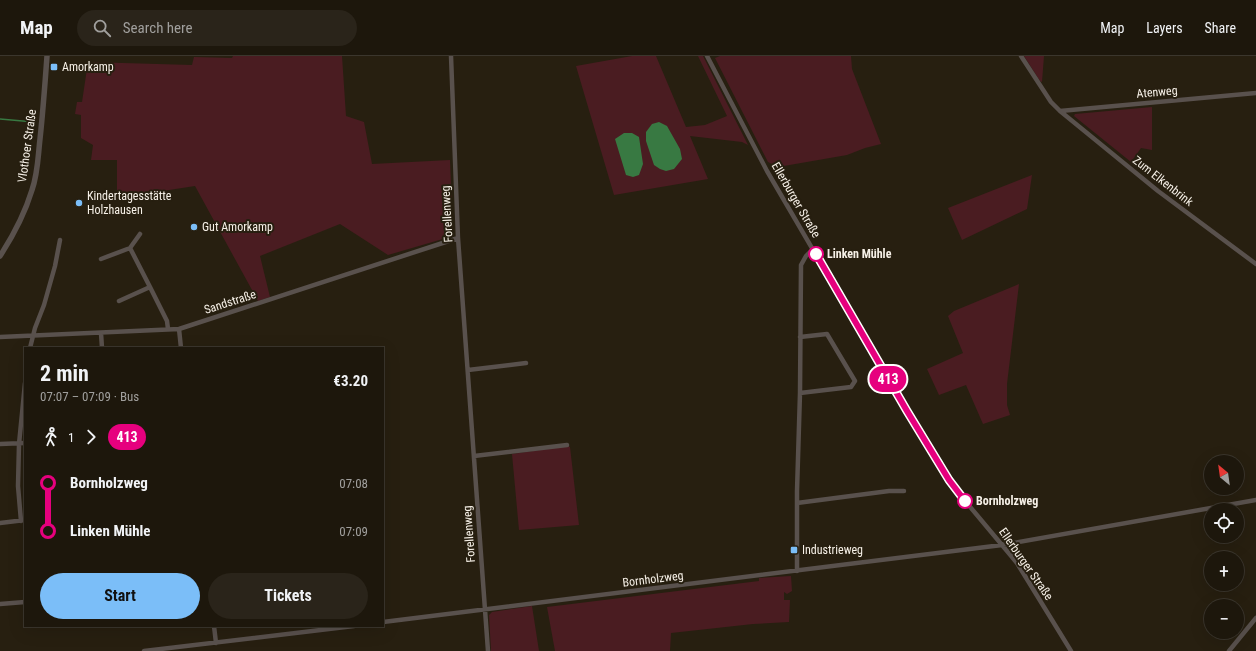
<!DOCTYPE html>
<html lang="en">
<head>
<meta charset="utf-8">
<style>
	:root { --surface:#1d170c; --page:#2a241a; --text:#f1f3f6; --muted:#a09f9d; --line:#3b362d; --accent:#7bbef8 }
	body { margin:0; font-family:"Roboto Condensed",sans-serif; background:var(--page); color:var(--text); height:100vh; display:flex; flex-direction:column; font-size:15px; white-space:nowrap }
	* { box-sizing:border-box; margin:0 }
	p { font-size:13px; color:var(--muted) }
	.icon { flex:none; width:22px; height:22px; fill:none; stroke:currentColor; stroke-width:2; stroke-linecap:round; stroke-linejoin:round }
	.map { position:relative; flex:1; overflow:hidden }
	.panel { position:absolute; left:24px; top:291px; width:360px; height:280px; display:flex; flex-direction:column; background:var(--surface); border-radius:0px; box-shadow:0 4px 16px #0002,0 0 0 1px var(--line) }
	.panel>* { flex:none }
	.badge { padding:0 8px; border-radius:13px; font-size:14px; line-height:26px }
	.needle { width:26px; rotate:331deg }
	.controls { position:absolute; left:1204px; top:399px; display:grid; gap:8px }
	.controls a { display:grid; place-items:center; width:40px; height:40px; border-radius:50%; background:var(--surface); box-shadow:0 4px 16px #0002,0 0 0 1px var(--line); font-size:20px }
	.map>.badge { position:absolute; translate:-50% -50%; box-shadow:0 0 0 2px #fff }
	.legs { display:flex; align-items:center; gap:6px; height:44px; padding:0 16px; font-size:13px }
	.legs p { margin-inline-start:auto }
	.overview { display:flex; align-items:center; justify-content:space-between; height:68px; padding:0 16px }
	h1 { font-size:22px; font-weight:700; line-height:30px }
	.action { display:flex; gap:8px; margin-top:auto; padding:8px 16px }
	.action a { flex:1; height:46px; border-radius:24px; background:var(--accent); color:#111; font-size:16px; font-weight:700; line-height:46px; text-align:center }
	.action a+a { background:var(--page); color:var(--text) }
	ul { padding:0 16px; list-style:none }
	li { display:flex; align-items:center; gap:14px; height:48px; font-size:15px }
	li i { display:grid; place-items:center; width:6px; height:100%; margin:0 5px; background:currentColor }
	li i::after { content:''; width:10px; height:10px; margin:-5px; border:3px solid; border-radius:50%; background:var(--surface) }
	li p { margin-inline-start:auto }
	li:first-child i { background:linear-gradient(#0000 50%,currentColor 0) }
	li:last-child i { background:linear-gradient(currentColor 50%,#0000 0) }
	header { display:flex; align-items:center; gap:24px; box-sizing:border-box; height:56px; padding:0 20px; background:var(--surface); border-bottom:1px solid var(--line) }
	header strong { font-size:19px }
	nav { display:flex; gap:22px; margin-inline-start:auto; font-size:14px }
	.search { width:280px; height:36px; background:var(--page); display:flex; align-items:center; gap:10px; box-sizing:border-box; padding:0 14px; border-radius:22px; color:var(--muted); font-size:15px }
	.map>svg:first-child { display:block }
	.green { fill:#4a1c21 }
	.water { fill:#387942 }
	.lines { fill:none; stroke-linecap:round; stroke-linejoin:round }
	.stream { stroke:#387942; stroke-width:1.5 }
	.minor { stroke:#59514d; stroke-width:4.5 }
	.tertiary { stroke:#59514d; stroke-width:5.5 }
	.line-1-casing { stroke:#fff; stroke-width:9 }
	.line-1 { stroke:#e6007e; stroke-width:6 }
	.poi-dot { fill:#7bbef8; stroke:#271f10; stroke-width:1.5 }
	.stop-1-dot { fill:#fff; stroke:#e6007e; stroke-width:2 }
	.labels { text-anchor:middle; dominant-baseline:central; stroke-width:4; stroke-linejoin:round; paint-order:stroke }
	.poi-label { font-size:12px; fill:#f7f1e8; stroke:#271f10; text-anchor:start }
	.street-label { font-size:12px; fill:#f7f1e8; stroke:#271f10 }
	.stop-label { font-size:12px; font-weight:bold; fill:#f7f1e8; stroke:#271f10; text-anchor:start }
</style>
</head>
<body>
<header>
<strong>Map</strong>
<div class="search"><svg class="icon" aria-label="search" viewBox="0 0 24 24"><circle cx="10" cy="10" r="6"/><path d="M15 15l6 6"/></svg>Search here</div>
<nav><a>Map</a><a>Layers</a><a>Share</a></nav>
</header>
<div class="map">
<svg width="1256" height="595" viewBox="0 0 1256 595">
	<rect width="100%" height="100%" fill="#271f10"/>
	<path class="green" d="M233,0H342L346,60L364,66L372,108L450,104L453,180L388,199L340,168L260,200L270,241L258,245L195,130L117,142V104H91L93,89L81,82V59L75,58L77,46H82L88,6L192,9L194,1L232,2Z
		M632,0H656L686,71L705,69L727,60L698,0H703L748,89L742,86L690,80L708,123L614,139L576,10Z
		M720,0H851L852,13L881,88L865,92L847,99L778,111L768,106L715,2Z
		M1024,0H1044L1042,26L1040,25Z
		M1152,51V94L1141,92L1131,106L1074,60L1075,58Z
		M1032,119L1027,153L962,184L948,152Z
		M1019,228L1007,328V349L1010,359L983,368L966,329L939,339L927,313L963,297L948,260L954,255Z
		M568,390L570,391L579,469L519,474L512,398Z
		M791,520L792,535L787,538L784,536V544H790L789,566L753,568L671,577L670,595H555L547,551L759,525V522Z
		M532,550L539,595H491L489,559L492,556Z"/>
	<path class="water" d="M659,66L667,70L680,93L682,103L674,113L666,115L660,113L654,109L646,85V76L652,68Z
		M624,77H632L639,81L643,108L639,119L633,121L626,119L615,83Z"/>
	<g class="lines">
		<path class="stream" d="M0,63L34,66"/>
		<path class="minor" d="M451,0L458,182L488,595
			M707,0L767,115L907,355L956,434L1007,495L1017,507L1071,595
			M1021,0L1051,46L1060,55L1158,135L1256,208
			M1060,55L1256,37
			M130,192L140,178
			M101,203L130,192L150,231
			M119,245L150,231L167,265L168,273
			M179,273L181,292
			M101,277L102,292
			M0,281L179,273L458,182
			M30,292L35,272L44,249L55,210L60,184
			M468,314L526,307
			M800,337L851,331L855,325L827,278L800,281
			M0,388L25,387
			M474,400L567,389
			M797,447L889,435H904
			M21,465L18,430L19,388L25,327
			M0,467L25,464
			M797,515V435L800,337L801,209L806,200L813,193
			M0,548L25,546
			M383,566L1002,489L1256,444
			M214,570L216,587
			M144,595L354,570
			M1229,595L1256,562"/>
		<path class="tertiary" d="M0,200C13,180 25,157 32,134C38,117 38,100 40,83C43,55 45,28 47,0"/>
	</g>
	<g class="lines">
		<defs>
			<path id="line-1" d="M816,198L907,355L949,424L965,445"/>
		</defs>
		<use href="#line-1" class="line-1-casing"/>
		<use href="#line-1" class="line-1"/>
	</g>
	<g class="poi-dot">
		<rect x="50" y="7" width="8" height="8" rx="2"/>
		<circle cx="79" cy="147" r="4"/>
		<circle cx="194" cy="171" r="4"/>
		<rect x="790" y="490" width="8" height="8" rx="2"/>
	</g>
	<g class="stop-1-dot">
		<circle cx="816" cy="198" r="7"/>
		<circle cx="965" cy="445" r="7"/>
	</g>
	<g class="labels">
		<g class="poi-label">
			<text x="62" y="11">Amorkamp</text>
			<text x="87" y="140">Kindertagesstätte<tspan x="87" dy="14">Holzhausen</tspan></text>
			<text x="202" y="171">Gut Amorkamp</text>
			<text x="802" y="494">Industrieweg</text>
		</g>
		<g class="street-label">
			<text transform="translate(1157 36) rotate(-5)">Atenweg</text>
			<text transform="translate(27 90) rotate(-82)">Vlothoer Straße</text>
			<text transform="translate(1163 125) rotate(38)">Zum Elkenbrink</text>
			<text transform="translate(796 144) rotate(60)">Ellerburger Straße</text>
			<text transform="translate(447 158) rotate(-93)">Forellenweg</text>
			<text transform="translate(230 246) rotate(-18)">Sandstraße</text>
			<text transform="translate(469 478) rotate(-94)">Forellenweg</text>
			<text transform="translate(1026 508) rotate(55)">Ellerburger Straße</text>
			<text transform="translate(653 523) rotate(-7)">Bornholzweg</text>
		</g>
		<g class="stop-label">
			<text x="827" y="198">Linken Mühle</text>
			<text x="976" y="445">Bornholzweg</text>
		</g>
	</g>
</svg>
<div class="controls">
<a><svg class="needle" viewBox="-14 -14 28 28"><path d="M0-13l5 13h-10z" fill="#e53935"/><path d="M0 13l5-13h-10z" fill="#a09f9d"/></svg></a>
<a><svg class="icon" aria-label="locate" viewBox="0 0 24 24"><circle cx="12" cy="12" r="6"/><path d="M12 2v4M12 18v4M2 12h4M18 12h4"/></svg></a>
<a>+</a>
<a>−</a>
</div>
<b class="badge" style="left:888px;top:323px;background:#e6007e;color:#fff">413</b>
<section class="panel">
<div class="overview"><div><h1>2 min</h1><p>07:07 – 07:09 · Bus</p></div><b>€3.20</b></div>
<div class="legs"><svg class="icon" aria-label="walk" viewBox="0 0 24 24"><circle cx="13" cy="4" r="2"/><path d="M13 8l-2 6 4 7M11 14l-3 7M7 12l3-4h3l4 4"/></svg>1<svg class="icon" aria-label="forward" viewBox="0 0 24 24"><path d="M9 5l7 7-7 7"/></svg><b class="badge" style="background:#e6007e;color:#fff">413</b></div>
<ul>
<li><i style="color:#e6007e"></i><b>Bornholzweg</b><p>07:08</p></li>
<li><i style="color:#e6007e"></i><b>Linken Mühle</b><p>07:09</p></li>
</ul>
<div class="action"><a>Start</a><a>Tickets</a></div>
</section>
</div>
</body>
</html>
